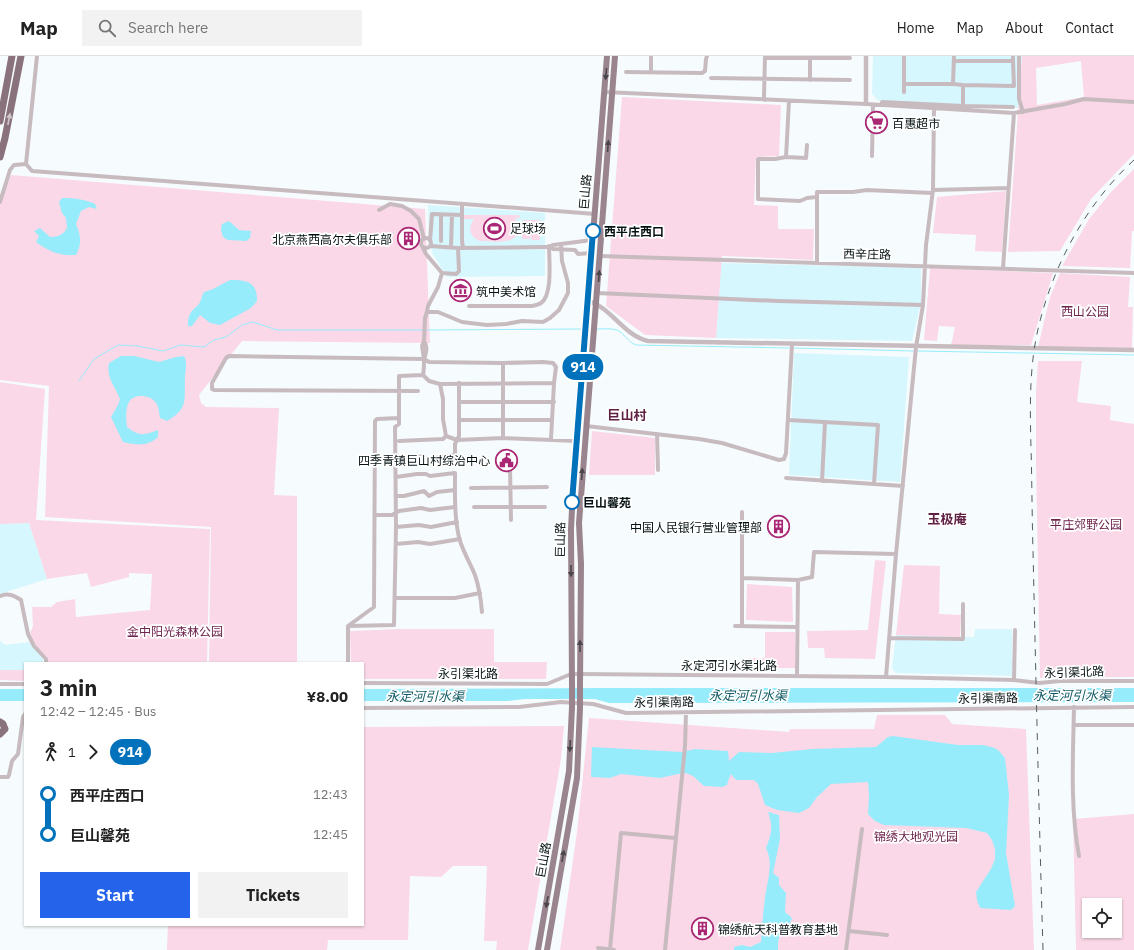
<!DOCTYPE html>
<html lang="en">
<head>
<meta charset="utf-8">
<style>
	:root { --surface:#fff; --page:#f2f2f2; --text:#222; --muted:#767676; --line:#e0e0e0; --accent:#2563eb }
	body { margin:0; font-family:"IBM Plex Sans","Noto Sans SC",sans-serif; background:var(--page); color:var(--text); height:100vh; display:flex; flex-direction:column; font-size:15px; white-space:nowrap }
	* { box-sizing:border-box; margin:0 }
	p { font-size:13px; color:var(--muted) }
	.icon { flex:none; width:22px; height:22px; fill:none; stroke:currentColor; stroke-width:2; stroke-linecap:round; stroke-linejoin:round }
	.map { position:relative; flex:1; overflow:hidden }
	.sheet { position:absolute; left:24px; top:606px; width:340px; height:264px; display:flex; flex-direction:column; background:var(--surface); border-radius:0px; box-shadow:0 1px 3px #0004 }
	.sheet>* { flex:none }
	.badge { padding:0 8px; border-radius:13px; font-size:14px; line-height:26px }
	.tools { position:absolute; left:1082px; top:842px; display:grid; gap:8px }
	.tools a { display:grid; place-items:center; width:40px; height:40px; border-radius:0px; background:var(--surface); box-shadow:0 1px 3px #0004; font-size:20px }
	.map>.badge { position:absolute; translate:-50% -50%; box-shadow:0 0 0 2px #fff }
	.legs { display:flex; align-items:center; gap:6px; height:44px; padding:0 16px; font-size:13px }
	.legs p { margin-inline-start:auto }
	.head { display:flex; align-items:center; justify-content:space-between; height:68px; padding:0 16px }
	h1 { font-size:22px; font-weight:800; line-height:30px }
	.action { display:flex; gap:8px; margin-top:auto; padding:8px 16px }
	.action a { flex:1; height:46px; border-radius:0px; background:var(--accent); color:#fff; font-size:16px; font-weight:800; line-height:46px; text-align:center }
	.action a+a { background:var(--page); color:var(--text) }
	ul { padding:0 16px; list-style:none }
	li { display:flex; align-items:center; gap:14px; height:40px; font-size:15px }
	li i { display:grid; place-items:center; width:6px; height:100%; margin:0 5px; background:currentColor }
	li i::after { content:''; width:10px; height:10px; margin:-5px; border:3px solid; border-radius:50%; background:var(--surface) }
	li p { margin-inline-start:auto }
	li:first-child i { background:linear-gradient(#0000 50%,currentColor 0) }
	li:last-child i { background:linear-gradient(currentColor 50%,#0000 0) }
	header { display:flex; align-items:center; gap:24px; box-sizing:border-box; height:56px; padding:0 20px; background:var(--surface); border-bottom:1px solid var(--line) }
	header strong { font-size:19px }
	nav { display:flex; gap:22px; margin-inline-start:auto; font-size:14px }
	.search { width:280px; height:36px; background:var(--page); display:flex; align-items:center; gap:10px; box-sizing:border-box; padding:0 14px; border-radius:0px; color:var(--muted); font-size:15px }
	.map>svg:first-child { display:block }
	.built { fill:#d6f7fd }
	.green { fill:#fad8e7; fill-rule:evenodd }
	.water { fill:#97ecfc }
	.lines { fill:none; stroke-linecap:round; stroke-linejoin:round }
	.stream { stroke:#97ecfc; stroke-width:1 }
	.minor { stroke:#c7bbc0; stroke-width:4 }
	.tertiary { stroke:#c7bbc0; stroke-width:4.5 }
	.primary { stroke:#9a858e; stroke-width:6 }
	.motorway { stroke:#8a727d; stroke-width:7 }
	.rail { stroke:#535d5e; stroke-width:1; stroke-dasharray:7 7; stroke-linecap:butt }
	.primary-bridge { stroke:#9a858e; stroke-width:6 }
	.oneway { fill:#49454a }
	.oneway2 { fill:#d0c7cb }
	.line-1-casing { stroke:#fff; stroke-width:9 }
	.line-1 { stroke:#0072bc; stroke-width:6 }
	.stop-1-dot { fill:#fff; stroke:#0072bc; stroke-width:2 }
	.labels { text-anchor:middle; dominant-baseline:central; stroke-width:3.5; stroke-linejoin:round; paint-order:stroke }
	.poi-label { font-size:12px; fill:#061113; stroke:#fff; text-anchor:start }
	.street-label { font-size:12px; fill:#061113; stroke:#fff }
	.stop-label { font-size:12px; font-weight:bold; fill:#061113; stroke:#fff; text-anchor:start }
	.park-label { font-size:12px; fill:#6e234d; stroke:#fff }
	.neighbourhood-label { font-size:13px; font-weight:bold; fill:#5f2043; stroke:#fff }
	.water-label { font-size:13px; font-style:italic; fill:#135b67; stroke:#fff }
</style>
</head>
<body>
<header>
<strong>Map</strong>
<div class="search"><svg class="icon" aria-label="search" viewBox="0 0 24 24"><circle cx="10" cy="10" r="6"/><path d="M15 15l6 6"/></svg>Search here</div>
<nav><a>Home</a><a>Map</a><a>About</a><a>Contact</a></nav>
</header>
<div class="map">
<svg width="1134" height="894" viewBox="0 0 1134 894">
	<rect width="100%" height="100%" fill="#f6fcfd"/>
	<path class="built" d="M873,0H1022L1018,52L879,45L872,38Z
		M428,149L545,157V220L447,221L432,197L429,180Z
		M721,207L921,212V247L912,285L716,282Z
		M794,297L909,301L900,426L789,419Z
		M29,467L47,523L0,538V468Z
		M975,573H1012V620L896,617L892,612L896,579L974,581Z
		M0,585L6,589L29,586L43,603V607H25V614H0Z"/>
	<path class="green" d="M1022,0H1134V98L1091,143L1060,195L1008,196ZM1081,5L1084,41L1037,49L1036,12Z
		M622,41L781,49L779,100L756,101L754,149L778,150V173H814L813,204L722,200L716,282L645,279L606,250Z
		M1134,113V175H1132L1130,212L1062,210L1089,163L1111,136Z
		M11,119L425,153L430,287L242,285L199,339L201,347L206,351L279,352L274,439L297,440V607H209L211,471L45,461L49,330L0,324V145Z
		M1006,135L1002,196L975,195L976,179L933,177L937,141Z
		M463,159H519L520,162H515C518,167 520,171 518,177C513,189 491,185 480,185C469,181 468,171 474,163H463Z
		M522,164H531L530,183H522Z
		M531,164H540V184H531Z
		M930,212L1053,217L1031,289H951L955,271L939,270L937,285L924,284Z
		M1060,217L1130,221L1128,251H1133L1132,292L1038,291L1050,241Z
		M1038,305H1082L1077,346L1111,350L1110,364L1134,368V621L1040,622L1036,404V336Z
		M0,326L45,333L36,464L210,473L207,607H48L47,601L36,590L30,577L33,570L32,551H51L57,546L75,543L76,561L150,554L152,518L129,517V521L91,531L87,517L47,523L29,467L0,468Z
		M592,375L655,382V419H589Z
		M875,504L886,505L875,603L825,602L824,592H808L807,575L868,574Z
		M904,509L940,510L939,558L961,559L960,581L896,579Z
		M747,528L792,531L793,566L746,564Z
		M399,573H494V606H547L546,623H363V607H351L350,575Z
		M765,576H795V612H747V602H765Z
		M0,614H25V625L0,624Z
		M877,659H945L952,668L1026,673L1034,894H560L577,776L589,662L789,676L790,673H874Z
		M564,670L561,703L528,894H496L497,885H484L487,810H453L441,821L410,820L408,884H328L327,894H167L168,869H363V671Z
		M1134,758V894H1076L1073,763ZM1089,849H1115V875H1089Z"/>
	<path class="water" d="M62,142C73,142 85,143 95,148L97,153L89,151L81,155L76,168C81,180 82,187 76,199C59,200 50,196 36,186L39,180L34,175L40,172L50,181C58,181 63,179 67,172L66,162L62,157L59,146Z
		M229,165L239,174L251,175L250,182L246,185L228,184L223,181L221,174L222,168Z
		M230,224C248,224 257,226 257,245L251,252L220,269L210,267L200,259L192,270H188C188,257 191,256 199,248C201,245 202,239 204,236L213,233Z
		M121,300H134L159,306L176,301L184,300C188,308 185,314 185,322C184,343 189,353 167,365L160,362C159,357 159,351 156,347C151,339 134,337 129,346C125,354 126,363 127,371C140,381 144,379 158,374V381C147,391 137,389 123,386L111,361L118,349L120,343C115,330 106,322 109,307Z
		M606,632H1134V646L609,647L595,643H525L508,645H363V633Z
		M0,633H25V645H0Z
		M893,680L958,689H983L995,692L999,695L1005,702L1009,739L1006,797L1015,850L1011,854L980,852L977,844L976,836L991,813L995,803V793L992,784L987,777L966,772L884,769L875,765L868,758L869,739L868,726L831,728L817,741L809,752L799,757L777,754L765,749L758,728L754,724H736L731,718L728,725L727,729L722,731L704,730L693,720L686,717L678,718L660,722L621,718L610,722L591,721L592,691L682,696L695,693L728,695L729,705L739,696L772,697L812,693L876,691L888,681Z
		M768,756L779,759L780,783L773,817L779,822V829L786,837L785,856L792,862L790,868L782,870L778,886V894H734V891L742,889L750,891L761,886C762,871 763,856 765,842C767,825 774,808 766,792C772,777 773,770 768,756Z"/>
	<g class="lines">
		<path class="stream" d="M596,273C603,273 611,272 617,274C624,277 628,286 636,289L789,292
			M426,274L583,273
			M793,292L913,295
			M917,295L1134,299
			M79,325L94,303L118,289L137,290L163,295L180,289L204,291L214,284L226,281L242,269L253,266L277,274H423"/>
		<path class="minor" d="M37,0L26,108L32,115L595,158
			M651,0V16
			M765,0L764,41L765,44
			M810,0V24
			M904,0V36
			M1019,0V43L1023,56
			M765,2H850
			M954,5H1013V0
			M626,16L702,17L705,15L706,3L707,0
			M711,22L850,24
			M904,28H953L954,0
			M953,28L963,29L1014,30L1013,5
			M963,29V50L1013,51
			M604,36L866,48L1014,57L1065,48L1084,43L1134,46
			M882,46L963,50
			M934,53L933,134L926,189L923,249L916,291L896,498L886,621L1014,624L1015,574
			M807,89L806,102L786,101L775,103H758V143L800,145L807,142L816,141
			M872,100L873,49
			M786,101L789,45
			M933,134L1009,132
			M0,146L10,114L14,109L26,108
			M462,148V185L463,192
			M379,154L390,148L402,150L411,155L419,163L424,183
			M441,159V185
			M421 187a5 5 0 1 1 10 0a5 5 0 1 1-10 0Z
			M430,185L432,158L462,159
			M430,190L458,192L544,191H550L553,189L592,184
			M550,190L553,193L575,194L578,198L591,197
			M451,191L452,159
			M423,192L426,198L442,217L438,231L428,250L427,256L425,262L424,285
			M600,200L1134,217
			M817,207V136H853L867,134L932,137
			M1003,212L1014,57
			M442,217L456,218L459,215L458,192
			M597,237L778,245L923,249
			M469,250H532C535,249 539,249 541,247C553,239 549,203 549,190
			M427,256H438L462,266L487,269L506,268L522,265L543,266L550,262L559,254L568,237V227L562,205L561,188
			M424,303L422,290L424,285C429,293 425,297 424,305C424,309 424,314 423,319L429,325L440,328L554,327
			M503,307V382
			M418,335L214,334L212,333V327L226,302L229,300L424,303L429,306L503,307L543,306L553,307L556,311L554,327L551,383
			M459,346H554
			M459,364H552
			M788,364L878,369L874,428
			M586,370L699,383L722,387L779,404L784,403L786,397L792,288
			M657,378L658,414
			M446,380L457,384L503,382L577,385
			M399,385L443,383L446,380L443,363V343L440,328
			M395,401L405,403L424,400L425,403L455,399V388L459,380V327
			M510,411L511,464
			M396,421L417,418H426L430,420L455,417C455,439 454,463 460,485C464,497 470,507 475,519C479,531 481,543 482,556
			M786,422L903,430
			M822,425L825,366
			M471,432L547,431
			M396,440H404L424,435L429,440L437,436L455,434
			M474,451H545
			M742,456V570
			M375,459H392L399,455L421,452L430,454L455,451
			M396,471L419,469L431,471L457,466
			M396,488L418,486L430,488L460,483
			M743,522L798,524L812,521L814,496L896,498
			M0,540C9,537 13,539 21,544L28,578L34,590L46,603V607
			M396,542H455L480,537
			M348,570L394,569L396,471L395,371L399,368V320L423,319
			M735,570L797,571
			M889,582L963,583V548
			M348,607V570L374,551L375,365L377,363L399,362
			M797,619L798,524
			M1014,624L1039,627L1060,625H1134
			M363,627L547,628L571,618H580L886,621
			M0,628H25
			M1074,651C1073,700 1070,752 1079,800
			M363,652L519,651L561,646L593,648L626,657L1134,651
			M1074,669H1134
			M0,721H8L9,719L12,705L18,698L23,661L25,658
			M849,875L887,879
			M598,892L614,894
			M610,893L621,777L675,782
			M665,894L685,690L686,656
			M846,894L862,773"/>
		<path class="tertiary" d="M866,48V0
			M588,245C611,251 624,280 648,285L1134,294"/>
		<path class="primary" d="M572,629L571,473L573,435L607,0
			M580,629L581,508L579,467L615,0
			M538,894L569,715L572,651
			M547,894L577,722L580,652"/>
		<path class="motorway" d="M0,65L12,0
			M0,101L5,82L21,0
			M0,666L3,668L5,673L0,678"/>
		<path class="rail" d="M1043,894C1039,761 1036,628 1033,495C1032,461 1032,426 1031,392C1030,351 1029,309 1039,269C1054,207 1087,147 1134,104"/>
		<path class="primary-bridge" d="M572,629V651
			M580,652V629"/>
	</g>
	<defs><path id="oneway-solid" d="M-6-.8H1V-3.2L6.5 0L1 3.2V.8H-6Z"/></defs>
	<g class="oneway">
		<use href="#oneway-solid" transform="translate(606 18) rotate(95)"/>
		<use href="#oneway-solid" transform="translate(608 90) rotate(-86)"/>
		<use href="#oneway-solid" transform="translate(599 220) rotate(-86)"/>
		<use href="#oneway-solid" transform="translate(582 418) rotate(-86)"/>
		<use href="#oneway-solid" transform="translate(571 515) rotate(90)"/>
		<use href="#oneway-solid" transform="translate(580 590) rotate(-90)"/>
		<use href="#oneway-solid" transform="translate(570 690) rotate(93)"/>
		<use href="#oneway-solid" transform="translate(563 800) rotate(-80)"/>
		<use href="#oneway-solid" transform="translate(547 846) rotate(100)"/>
	</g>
	<use class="oneway2" href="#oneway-solid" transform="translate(9 63) rotate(-79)"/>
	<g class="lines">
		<defs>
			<path id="line-1" d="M572,446L593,175"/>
		</defs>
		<use href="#line-1" class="line-1-casing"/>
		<use href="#line-1" class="line-1"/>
	</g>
	<defs>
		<symbol id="supermarket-ring" viewBox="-11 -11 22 22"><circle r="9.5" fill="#fff" stroke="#a92774" stroke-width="1.5"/><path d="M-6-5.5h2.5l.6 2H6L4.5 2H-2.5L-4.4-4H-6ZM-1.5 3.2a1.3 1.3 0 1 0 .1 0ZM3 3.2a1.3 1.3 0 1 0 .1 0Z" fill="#a92774"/></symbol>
		<symbol id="stadium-ring" viewBox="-11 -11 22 22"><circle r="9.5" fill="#fff" stroke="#a92774" stroke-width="1.5"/><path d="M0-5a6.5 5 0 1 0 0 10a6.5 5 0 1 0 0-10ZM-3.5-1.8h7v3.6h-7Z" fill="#a92774"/></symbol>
		<symbol id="building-ring" viewBox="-11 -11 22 22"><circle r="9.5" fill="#fff" stroke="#a92774" stroke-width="1.5"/><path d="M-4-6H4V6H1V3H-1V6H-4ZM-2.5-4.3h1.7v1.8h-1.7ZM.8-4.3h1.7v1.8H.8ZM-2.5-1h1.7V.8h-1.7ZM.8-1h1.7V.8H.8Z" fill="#a92774"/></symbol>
		<symbol id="museum-ring" viewBox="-11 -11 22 22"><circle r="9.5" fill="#fff" stroke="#a92774" stroke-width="1.5"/><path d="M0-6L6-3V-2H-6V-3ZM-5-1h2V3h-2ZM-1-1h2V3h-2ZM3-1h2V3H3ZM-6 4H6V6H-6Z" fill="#a92774"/></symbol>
		<symbol id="civic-ring" viewBox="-11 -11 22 22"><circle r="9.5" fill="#fff" stroke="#a92774" stroke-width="1.5"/><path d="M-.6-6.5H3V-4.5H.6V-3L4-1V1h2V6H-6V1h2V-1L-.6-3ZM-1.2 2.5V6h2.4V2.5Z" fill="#a92774"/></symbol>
	</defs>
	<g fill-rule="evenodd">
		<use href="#supermarket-ring" x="864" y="54" width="25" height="25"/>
		<use href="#stadium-ring" x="482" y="160" width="25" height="25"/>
		<use href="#building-ring" x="396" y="170" width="25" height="25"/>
		<use href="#museum-ring" x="448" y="222" width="25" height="25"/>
		<use href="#civic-ring" x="494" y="392" width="25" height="25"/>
		<use href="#building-ring" x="766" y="458" width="25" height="25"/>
		<use href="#building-ring" x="690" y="860" width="25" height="25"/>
	</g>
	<g class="stop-1-dot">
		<circle cx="593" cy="175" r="7"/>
		<circle cx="572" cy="446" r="7"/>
	</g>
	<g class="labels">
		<g class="poi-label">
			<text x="892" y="67">百惠超市</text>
			<text x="510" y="172">足球场</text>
			<text x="392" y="183" text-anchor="end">北京燕西高尔夫俱乐部</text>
			<text x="476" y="235">筑中美术馆</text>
			<text x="490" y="404" text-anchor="end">四季青镇巨山村综治中心</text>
			<text x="762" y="471" text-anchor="end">中国人民银行营业管理部</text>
			<text x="718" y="873">锦绣航天科普教育基地</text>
		</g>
		<g class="street-label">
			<text transform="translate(585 136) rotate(-85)">巨山路</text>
			<text transform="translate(867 198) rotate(1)">西辛庄路</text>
			<text transform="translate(560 484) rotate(-89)">巨山路</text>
			<text x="729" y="609">永定河引水渠北路</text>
			<text transform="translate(1074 616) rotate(-2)">永引渠北路</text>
			<text x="468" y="617">永引渠北路</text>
			<text transform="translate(988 642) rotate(-1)">永引渠南路</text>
			<text transform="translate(664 646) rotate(-1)">永引渠南路</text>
			<text transform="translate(543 804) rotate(-80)">巨山路</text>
		</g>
		<g class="stop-label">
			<text x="604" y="175">西平庄西口</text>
			<text x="583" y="446">巨山馨苑</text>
		</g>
		<g class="park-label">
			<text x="1085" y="255">西山公园</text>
			<text x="1086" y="468">平庄郊野公园</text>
			<text x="175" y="575">金中阳光森林公园</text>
			<text x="916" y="780">锦绣大地观光园</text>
		</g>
		<g class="neighbourhood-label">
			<text x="627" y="359">巨山村</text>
			<text x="947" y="463">玉极庵</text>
		</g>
		<g class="water-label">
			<text x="748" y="639">永定河引水渠</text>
			<text x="1072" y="639">永定河引水渠</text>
			<text x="425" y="640">永定河引水渠</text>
		</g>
	</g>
</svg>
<div class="tools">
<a><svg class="icon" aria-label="locate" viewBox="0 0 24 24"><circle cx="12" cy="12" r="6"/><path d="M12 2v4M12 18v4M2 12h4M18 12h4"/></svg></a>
</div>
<b class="badge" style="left:583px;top:311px;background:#0072bc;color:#fff">914</b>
<section class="sheet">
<div class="head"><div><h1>3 min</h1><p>12:42 – 12:45 · Bus</p></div><b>¥8.00</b></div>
<div class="legs"><svg class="icon" aria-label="walk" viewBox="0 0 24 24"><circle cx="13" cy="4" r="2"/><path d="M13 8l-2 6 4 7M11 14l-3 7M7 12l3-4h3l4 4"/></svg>1<svg class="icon" aria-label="forward" viewBox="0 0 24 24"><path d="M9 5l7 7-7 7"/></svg><b class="badge" style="background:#0072bc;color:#fff">914</b></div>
<ul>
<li><i style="color:#0072bc"></i><b>西平庄西口</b><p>12:43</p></li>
<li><i style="color:#0072bc"></i><b>巨山馨苑</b><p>12:45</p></li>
</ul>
<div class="action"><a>Start</a><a>Tickets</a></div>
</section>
</div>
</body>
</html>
